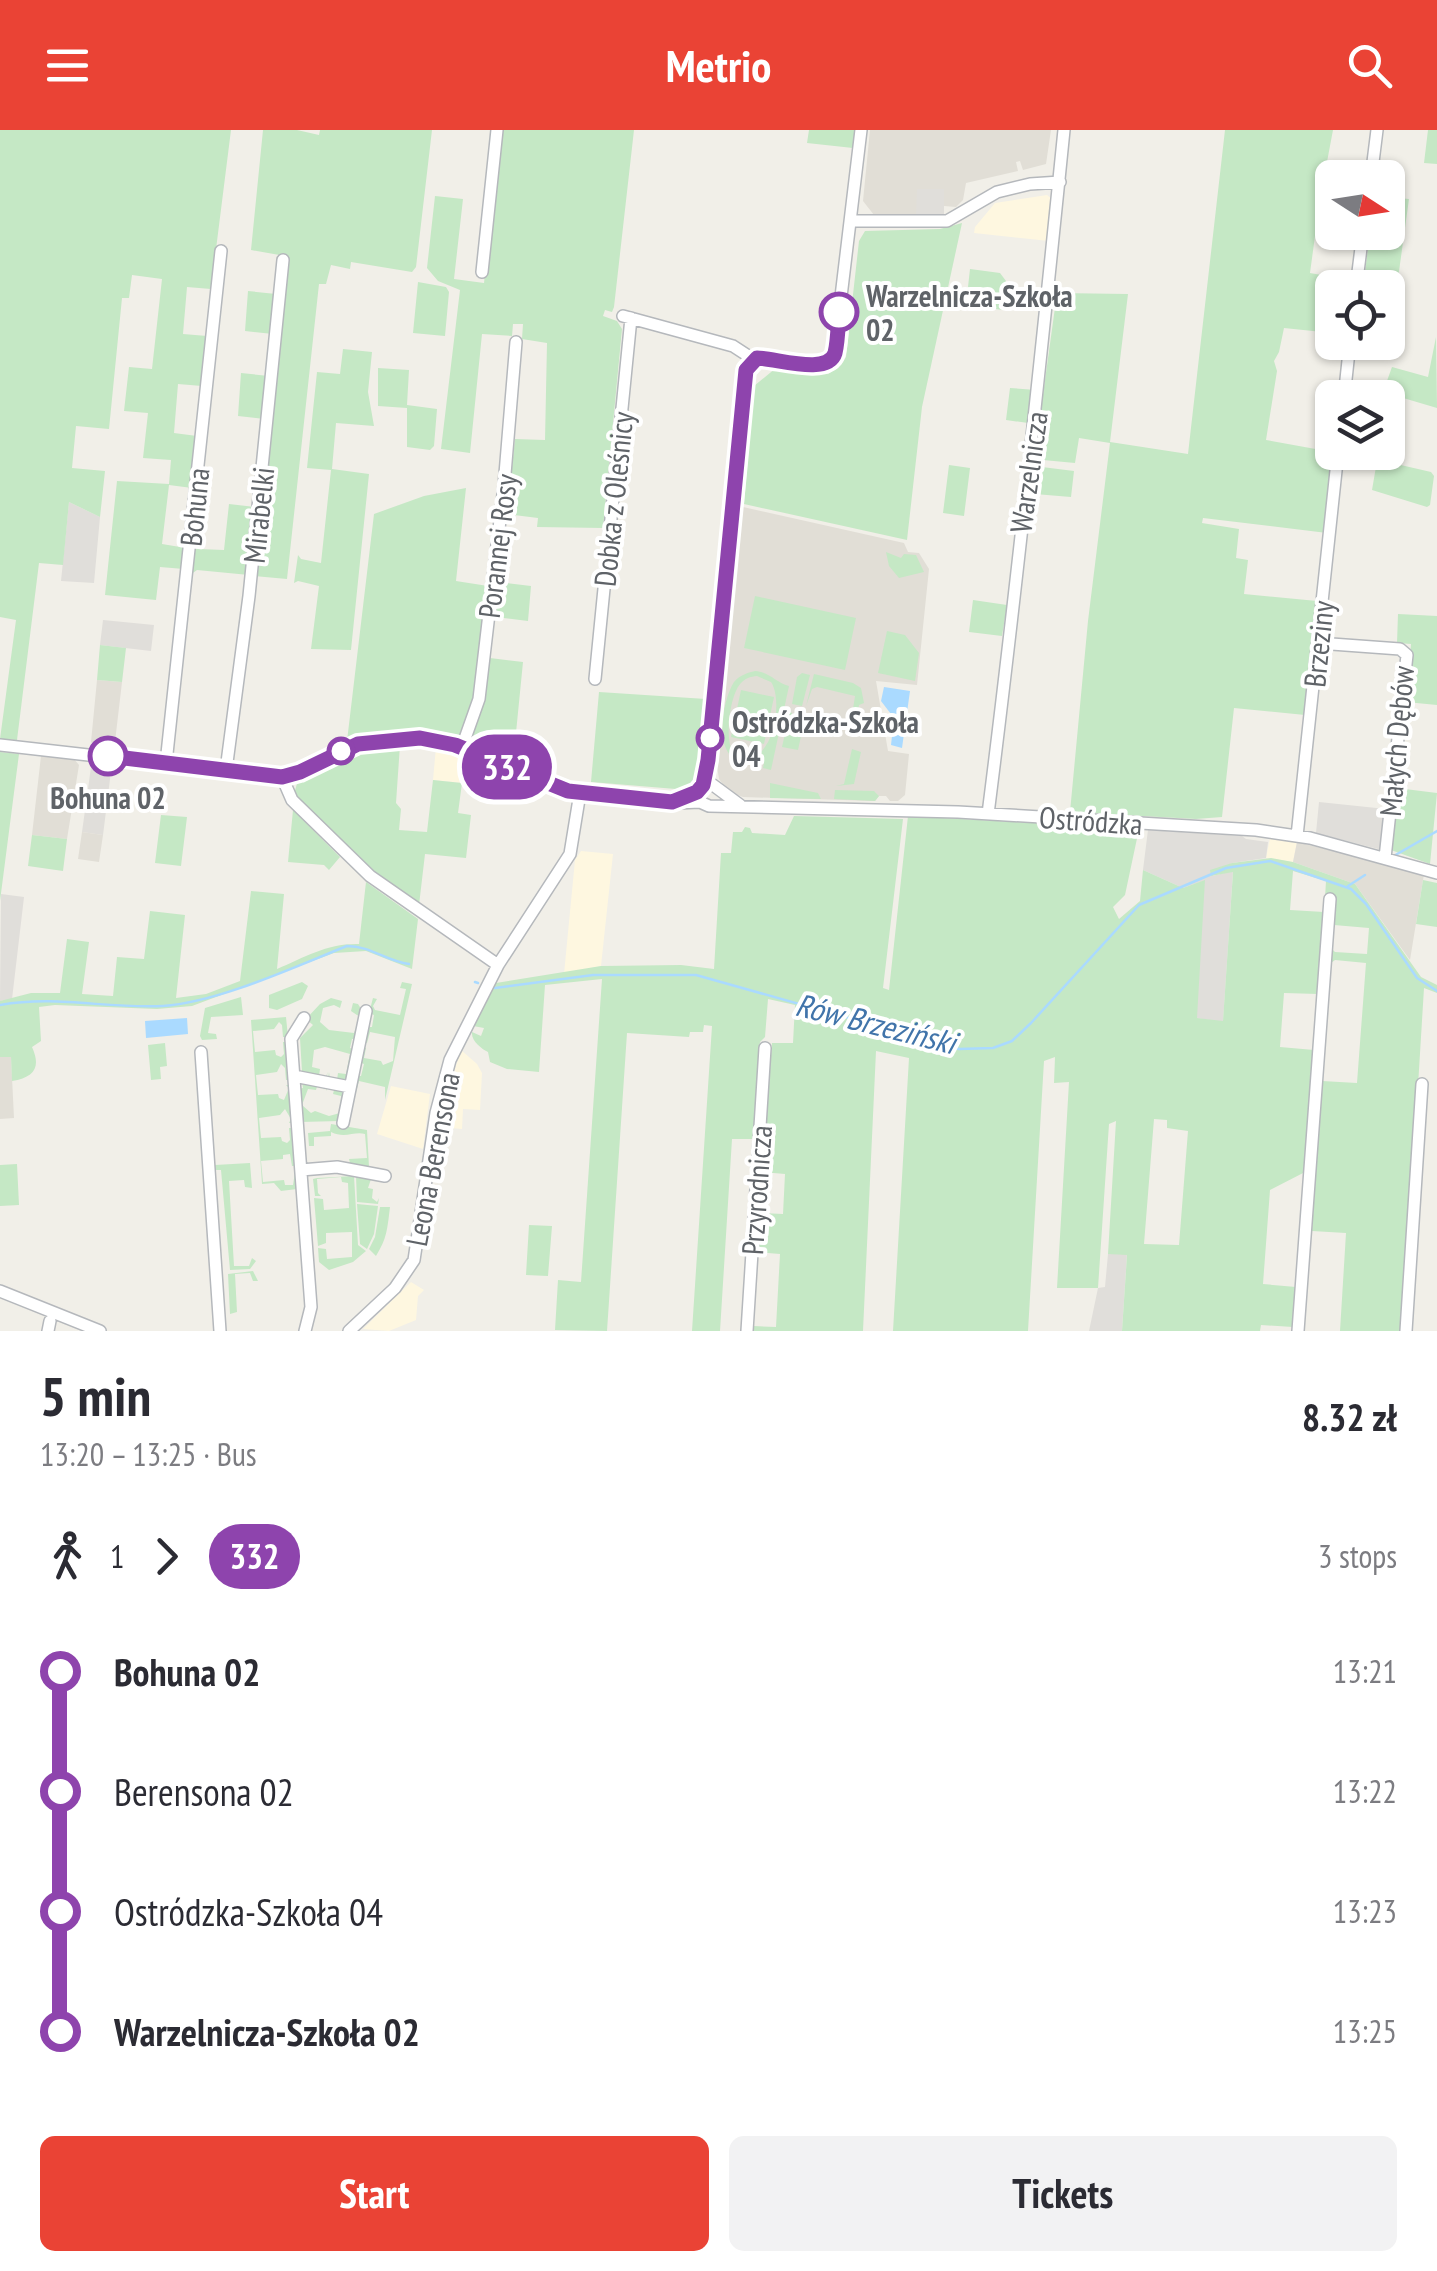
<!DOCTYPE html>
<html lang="en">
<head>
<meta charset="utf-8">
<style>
	:root { --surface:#fff; --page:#f2f2f3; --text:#2b2b33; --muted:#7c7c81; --accent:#ea4335 }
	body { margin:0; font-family:"PT Sans Narrow",sans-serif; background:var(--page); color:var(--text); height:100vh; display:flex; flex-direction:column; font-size:38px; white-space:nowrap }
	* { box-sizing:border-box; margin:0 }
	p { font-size:32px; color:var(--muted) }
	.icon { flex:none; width:55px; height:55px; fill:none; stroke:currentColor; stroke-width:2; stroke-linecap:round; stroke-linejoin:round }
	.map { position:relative; height:1201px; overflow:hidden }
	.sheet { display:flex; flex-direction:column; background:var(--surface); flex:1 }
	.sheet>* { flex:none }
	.badge { padding:0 20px; border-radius:32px; font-size:35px; line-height:65px }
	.needle { width:65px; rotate:102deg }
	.tools { position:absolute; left:1315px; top:30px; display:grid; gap:20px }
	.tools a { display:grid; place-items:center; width:90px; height:90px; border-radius:15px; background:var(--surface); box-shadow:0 2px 8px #0004; font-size:50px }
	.map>.badge { position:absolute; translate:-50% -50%; box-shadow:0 0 0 5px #fff }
	.legs { display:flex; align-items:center; gap:15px; height:110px; padding:0 40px; font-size:32px }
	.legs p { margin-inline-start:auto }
	.headline { display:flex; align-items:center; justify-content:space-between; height:170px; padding:0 40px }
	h1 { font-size:55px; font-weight:800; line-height:75px }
	.button { display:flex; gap:20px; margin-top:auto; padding:20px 40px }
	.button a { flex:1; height:115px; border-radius:15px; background:var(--accent); color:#fff; font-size:40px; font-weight:800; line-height:115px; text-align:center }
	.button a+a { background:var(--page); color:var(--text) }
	ul { padding:0 40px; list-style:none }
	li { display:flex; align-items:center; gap:35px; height:120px; font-size:38px }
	li i { display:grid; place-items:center; width:15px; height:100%; margin:0 12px; background:currentColor }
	li i::after { content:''; width:25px; height:25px; margin:-12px; border:8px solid; border-radius:50%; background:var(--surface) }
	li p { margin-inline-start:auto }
	li:first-child i { background:linear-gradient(#0000 50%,currentColor 0) }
	li:last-child i { background:linear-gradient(currentColor 50%,#0000 0) }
	header { display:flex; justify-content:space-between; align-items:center; height:130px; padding:0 40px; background:var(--accent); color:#fff; font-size:45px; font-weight:800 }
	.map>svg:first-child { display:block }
	.commercial { fill:#fef7e0 }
	.industrial { fill:#e0deda }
	.education { fill:#e1ded6 }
	.green { fill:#c5e8c5; fill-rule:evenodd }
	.water { fill:#aadaff }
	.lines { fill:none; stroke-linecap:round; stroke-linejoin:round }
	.stream { stroke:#aadaff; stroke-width:2.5 }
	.minor-casing { stroke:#b5b8bc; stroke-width:14 }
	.minor { stroke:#fff; stroke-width:11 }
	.line-1-casing { stroke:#fff; stroke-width:22 }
	.line-1 { stroke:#8e44ad; stroke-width:15 }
	.stop-1-dot { fill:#fff; stroke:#8e44ad; stroke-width:5 }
	.labels { text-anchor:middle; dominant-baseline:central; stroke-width:8; stroke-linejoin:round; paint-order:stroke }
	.stop-label { font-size:30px; font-weight:bold; fill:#5f6368; stroke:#fff; text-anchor:start }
	.street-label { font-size:30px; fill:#5f6368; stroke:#fff }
	.water-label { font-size:32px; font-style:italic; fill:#4174aa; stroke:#fff }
</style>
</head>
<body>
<header><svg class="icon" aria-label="menu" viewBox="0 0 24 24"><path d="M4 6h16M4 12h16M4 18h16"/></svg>Metrio<svg class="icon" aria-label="search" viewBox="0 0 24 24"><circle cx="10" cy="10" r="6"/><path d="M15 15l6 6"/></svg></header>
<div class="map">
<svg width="1437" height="1201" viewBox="0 0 1437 1201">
	<rect width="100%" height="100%" fill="#f1efe8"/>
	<path class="commercial" d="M1047,65L1052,69L1049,111L974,103L975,97L995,73Z
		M436,617L467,627L462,653L433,650Z
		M1270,708L1297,712L1293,732L1266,728Z
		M581,721L613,724L601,836L564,844L575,730Z
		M461,920L477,934L482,943L480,980L463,979L462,999L440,997L446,967Z
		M391,956L430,964L423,1019L377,1004Z
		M411,1152L424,1160L418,1166L416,1190L389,1201L363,1199Z"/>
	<path class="industrial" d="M916,59H944V86L916,85Z
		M69,372L100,387L94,453L61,451Z
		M103,490L154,495L151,521L100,515Z
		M97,632L112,633L103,705L82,702L91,637Z
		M1319,672L1386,679L1382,720L1316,703Z
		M1148,700L1242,706L1246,709L1268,712L1266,728L1232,733L1212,746L1233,741L1223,892L1196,888L1204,751L1183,758L1143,740Z
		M1,764L24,767L12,869L0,871Z
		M1108,1124H1127L1122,1201H1089L1098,1158L1105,1157Z"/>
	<path class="education" d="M870,0H1051L1046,34L1023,40L1020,31L1016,32L1018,41L966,53L963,70L956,77L944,76V59H917L916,85H874L863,71Z
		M743,377L904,413L908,422L919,423L929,439L917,555L876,551L888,621L909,624L905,665L898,671H890L886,666H879L875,671L743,667L728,661L719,649L717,636Z
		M97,550L122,552L114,620L95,617L91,612Z
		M41,626L74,629L79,635L67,709L32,705Z
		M82,702L103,705L99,732L78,729Z
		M1297,712L1424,744L1410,830L1355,754L1293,732Z
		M0,927H11L14,988L0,989Z"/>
	<path class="green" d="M0,0H231L211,159L187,157L183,204L207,206L202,256L178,254L174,303L197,306L192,358L169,355L162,414L180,417L185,412L184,439L160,437L156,470L105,465L117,351L169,354L171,330L143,328L148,283L124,281L129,237L152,239L162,149L132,145L129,168H122L109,299L76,296L72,338L105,341L100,387L69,372L63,435L39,433L17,610L0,609L16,490L0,487Z
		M263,0H297L319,5L320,0H432L416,137L412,142L351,132L350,139L331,135L326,154H319L287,449L254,446L285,126L251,120Z
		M501,0H634L614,177L612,182L605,180L603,186L617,191L622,199L603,398L537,397L538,388L507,384L515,309L545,310L547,213L522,209L523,194H513L512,206L482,204L470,323L441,319L460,160L438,151L427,138L435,66L463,69L454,149L484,153Z
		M809,0H855L853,18L807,13Z
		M1225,0H1333L1320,69L1332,72V81H1329L1326,107L1315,106L1310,143L1327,146L1321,194L1332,196V203L1284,198L1279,222L1274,231L1277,241L1266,310L1332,322L1327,403L1203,388L1202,393L1239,399L1236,428L1248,430L1244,464L1317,471L1305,585L1234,578L1222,687L1196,689L1070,682L1088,491L1110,313L1079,308L1075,333L1043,330L1040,326L1043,302L1038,301L1057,163L1128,164L1110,312L1188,324Z
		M1428,0H1437V34L1424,33Z
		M1388,67L1409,69L1396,163L1388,162V158L1363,157L1370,103L1388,102Z
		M962,93L922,277L907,410L744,374L754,256L776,238L828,244L841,235L846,227L859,111L865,101L940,99Z
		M970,139L1000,143L1006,151L1003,180L966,175Z
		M418,152L446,157L449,162L445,206L413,203Z
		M248,161L276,164L273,204L245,201Z
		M1436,207L1437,278L1383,262L1392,237L1428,247Z
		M343,219L372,222L368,262L374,296L336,293L332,339L369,344L351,520L311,519L319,456L298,451L294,453L298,425L301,429L321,433L331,340L307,338L317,242L340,244Z
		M378,238L409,240L407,275L437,279L434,316L430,320L407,317V278L378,276Z
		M241,243L269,246L264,289L238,286Z
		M1010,258L1036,260L1028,293L1006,290Z
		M1378,325L1393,327L1392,333L1431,342L1434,346L1430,375L1427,377L1372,360Z
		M949,335L970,338L964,386L943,383Z
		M1042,337L1074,341L1071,367L1035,364L1038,340Z
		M466,358L456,451L488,456L472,578L461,609L416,600L347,611L374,384L424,366Z
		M229,374L255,377L249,445L197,440L190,445L194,413L199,419L224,420Z
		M886,422L901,428L904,424L916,425L924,442L899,448L889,436Z
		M499,452L531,456L528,491L495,487Z
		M755,466L856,488L845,540L744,518Z
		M973,470L1007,475L1002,506L969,502Z
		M1398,484L1437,486V575L1406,572L1411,514L1397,513Z
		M887,501L905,505L919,523L915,551L878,543Z
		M100,515L126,518L122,552L97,550Z
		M490,528L523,532L513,633L468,612L486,559Z
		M755,541C770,542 776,553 789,556L771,640L763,638L764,632C757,632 748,635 740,632C713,623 722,571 734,552C740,545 747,543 755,541ZM757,546L771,552C785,572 771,648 733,622C724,609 730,562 742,552C748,547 750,547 757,546Z
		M802,543L810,545L802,576L792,574L797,547Z
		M814,544L853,553L861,558L864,573L859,575L856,593L851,592L855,566L817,557L812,559L806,576Z
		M741,560L774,567L764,614L731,607Z
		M599,562L706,569L699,646L688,660L591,652Z
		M790,581L803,597L798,620L782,617Z
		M400,615L396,673L401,679L399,700L427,702L433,650L462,653L458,683L471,685L466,728L425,724L419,775L388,754L294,664L298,650L353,623Z
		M852,619L861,622L854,654L836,656L844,654Z
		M0,622L19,624L0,771Z
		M770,653L818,663L821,669L770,668Z
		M1397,658L1437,663L1430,734L1391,720Z
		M835,660L874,661L879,666L875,671L834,669Z
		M293,680L340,727L329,740L324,735L288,732Z
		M161,685L187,687L181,736L155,733Z
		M794,686L903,689L883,858L889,860L908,686L1139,699L1125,765L1113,777L1119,789L1140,771L1143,740L1183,758L1205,750L1197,888L1223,891L1233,742L1211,746L1210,740L1232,733L1271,728L1293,732L1355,754L1421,847L1437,855V863L1424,858L1403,1201H1340L1346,1103L1312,1101L1322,951L1357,953L1366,833L1335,830L1331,833L1332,819L1335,822L1367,824L1369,798L1334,795L1325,768L1326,751L1293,741L1290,780L1324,782L1318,864L1284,863L1280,917L1314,920L1305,1042L1270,1060L1263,1154L1296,1157L1293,1197L1261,1195L1260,1201H1122L1127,1125L1108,1124L1116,991L1109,994L1098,1158H1057L1069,952L1054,953L1055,927L1044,931L1028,1201H893L909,928L876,921L863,1201H753V1196L776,1197L780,1124L757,1122L760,1083L783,1084L785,1044L762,1042L772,913H793L795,875L768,869L765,907L760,912L753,1009H732L720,1201H692L712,896L704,895L703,902H690L689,907L627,903L607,1201L555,1200L558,1150L581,1152L602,849L545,855L539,942L507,939L490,932L488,922C482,919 471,911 472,902L481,906L484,898L473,896L496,853L601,836L681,835L714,839L721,723H731L733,702H742L745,697L750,698L752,703L785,705ZM1154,989L1167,990V998L1188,1001L1179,1115L1144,1114Z
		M32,705L67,709L63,741L28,736Z
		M1423,750L1437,753V797L1416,794Z
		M366,752L418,789L412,839L366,821L334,823L192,876L157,879L55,875L39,877L41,911L32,917C41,937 35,947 12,951L11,927H0V871L31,863H60L67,809L89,812L82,864L113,866L117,827L144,829L150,781L185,785L176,868L206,864L240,851L251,761L284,764L277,839C305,827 328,813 359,814Z
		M302,852L308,856L302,869L277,880L269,878V865Z
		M402,852L412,854L385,970V957L359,951L356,962L353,961L356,946H361L364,934L359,932L363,917L366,918L364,928L381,931L383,935L393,931L395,907L370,902L367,913L363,912L366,897H372L374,885L369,883L373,868L377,869L373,876L375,880L400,885L406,859L400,858Z
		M241,867L243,885L211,887L208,903L216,904L217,909L202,910L200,906L205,878Z
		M331,868L342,871L340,878L334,875L323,878L320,892L329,900L354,903L360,887L351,881L353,873L358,874L363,882L357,909H352L350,918L356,920L346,951L328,949L329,942L330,949L337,950L338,943L346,944L350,924L325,917L314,920L312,937L320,939L319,946L325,948L328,942L326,948L302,942L300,908L313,895L306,889L320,874Z
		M286,887L288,907H283L282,895L279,892L274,899L253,901L255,922L275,920L276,925L281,927L284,924L283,912H286L289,950H286L285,938L281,934L277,942L256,945L258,965L278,964L279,968L284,970L289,958L286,955H289L292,993H289L291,989L285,979L280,985L259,988L261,1008L281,1007L282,1011L287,1013L290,1010L289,998H292L295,1036H292L290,1024L283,1025V1029L261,1031L263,1052L284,1050L285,1055H293L295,1042L297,1059L281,1061L274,1053L262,1054L251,890Z
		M165,913L167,936L160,937L161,949L151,950L148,915Z
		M303,949L325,954L324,960L323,954L318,953L316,960L308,959L302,975L311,983L315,981L329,986L340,983L341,966L333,964L335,956L329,955L326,961L327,955C354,959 345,969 340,991L300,992L298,959L303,958L302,952H298Z
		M331,994L367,1000L369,1037L350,1033L349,1029L367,1028L365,1004C354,1001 345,1009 331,1002V1006L314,1007V1016H309L308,1003L330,1001Z
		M250,1033L252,1058L245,1057L244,1050L229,1051L234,1136H249L252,1128L256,1131L250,1139L230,1140L221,1040H215V1035Z
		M17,1034L19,1075L0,1076V1035Z
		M354,1046L358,1115L366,1121L353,1132L329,1140L319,1132L318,1118L326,1119L327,1129L352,1127V1102L326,1103V1113L318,1116L314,1068L323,1069L324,1080L349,1078L348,1053L342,1052L341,1047L317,1049L318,1063L321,1066H315L313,1049L317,1048Z
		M356,1046L371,1049L368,1058L373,1059L372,1068L377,1072L379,1068L378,1074L357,1072Z
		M357,1074L378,1076L374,1104L367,1119L360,1114Z
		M380,1077H390C387,1101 387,1108 376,1126L369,1119L375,1107Z
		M529,1095L552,1096L548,1146L526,1145Z
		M253,1141L258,1151H253L250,1143L235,1144L237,1182L230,1184L228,1144Z"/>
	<path class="water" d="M884,557L910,561L902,618L891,615L894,588L881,571Z
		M187,888L188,904L146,908L145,891Z"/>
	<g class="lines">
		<path class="stream" d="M1392,727L1437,701
			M1348,756L1365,745
			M475,852L478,853
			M495,858L593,845H696L959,919L993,918L1012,911L1031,893L1139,775L1226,738L1270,731L1351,759L1366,774L1417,848L1437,861
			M0,875C57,865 107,879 163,876C219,872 294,837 347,816C371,816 386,831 409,834"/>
		<defs>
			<path id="minor" d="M1371,48L1377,0
				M850,91H947L997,62L1030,54L1060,52
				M482,142L497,0
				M1356,158L1363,102
				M623,186L733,216L753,229
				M1344,268L1350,212
				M1318,513L1400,519L1407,525L1385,728
				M595,549L631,188
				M0,615L282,647L300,643L359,614L420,608L455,615L568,661L677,673L700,672L709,676L958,682L1256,700L1310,708L1437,743
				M462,617L479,569L504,356L516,212
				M166,633L221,121
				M226,640L249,466L283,130
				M282,647L292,670L370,746L498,835
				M703,655H713L740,675
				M697,662L703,655L708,630L746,240L757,228C780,228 818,245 834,225L861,0
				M988,684C1017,456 1041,228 1064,0
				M1297,706L1338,322
				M304,888L291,909L311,1177L305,1201
				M201,922L220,1201
				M294,946L350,957
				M343,993L366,881
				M301,1040L337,1037L385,1046
				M0,1161L100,1201
				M48,1201L50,1191
				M349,1201L395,1158L414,1130L436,983L450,930L498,835L570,724L580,663
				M747,1201L765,918
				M1298,1201L1330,769
				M1406,1201L1422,954"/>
		</defs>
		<use href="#minor" class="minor-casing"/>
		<use href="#minor" class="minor"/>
	</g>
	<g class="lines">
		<defs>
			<path id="line-1" d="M108,626L282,647L300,642L358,614L420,608L455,615L568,661L672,672L697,662L703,655L708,630L746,240L757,228C776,228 828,246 835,223C838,211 838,195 839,182"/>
		</defs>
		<use href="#line-1" class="line-1-casing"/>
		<use href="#line-1" class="line-1"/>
	</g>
	<g class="stop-1-dot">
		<circle cx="839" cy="182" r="18"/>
		<circle cx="710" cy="608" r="12"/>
		<circle cx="341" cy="621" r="12"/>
		<circle cx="108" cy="626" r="18"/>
	</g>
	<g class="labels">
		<g class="stop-label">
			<text x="866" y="165">Warzelnicza-Szkoła<tspan x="866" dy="34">02</tspan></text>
			<text x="732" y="591">Ostródzka-Szkoła<tspan x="732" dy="34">04</tspan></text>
			<text x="108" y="667" text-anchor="middle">Bohuna 02</text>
		</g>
		<g class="street-label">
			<text transform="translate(1028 342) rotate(-82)">Warzelnicza</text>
			<text transform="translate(613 369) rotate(-84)">Dobka z Oleśnicy</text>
			<text transform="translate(194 377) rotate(-84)">Bohuna</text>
			<text transform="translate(258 385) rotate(-84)">Mirabelki</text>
			<text transform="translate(497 416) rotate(-83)">Porannej Rosy</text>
			<text transform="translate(1318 514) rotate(-84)">Brzeziny</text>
			<text transform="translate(1396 611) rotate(-85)">Małych Dębów</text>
			<text transform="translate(1091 690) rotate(4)">Ostródzka</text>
			<text transform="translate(432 1029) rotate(-79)">Leona Berensona</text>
			<text transform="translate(756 1060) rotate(-86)">Przyrodnicza</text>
		</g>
		<g class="water-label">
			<text transform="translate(876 893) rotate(14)">Rów Brzeziński</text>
		</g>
	</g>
</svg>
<div class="tools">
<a><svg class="needle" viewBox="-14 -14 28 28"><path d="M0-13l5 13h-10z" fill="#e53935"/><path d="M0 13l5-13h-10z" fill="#7c7c81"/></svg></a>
<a><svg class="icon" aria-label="locate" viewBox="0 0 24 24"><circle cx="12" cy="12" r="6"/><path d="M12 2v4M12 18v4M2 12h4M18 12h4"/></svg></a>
<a><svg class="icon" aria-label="layers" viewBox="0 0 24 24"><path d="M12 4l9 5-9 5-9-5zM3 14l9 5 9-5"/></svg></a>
</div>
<b class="badge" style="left:507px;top:637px;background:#8e44ad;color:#fff">332</b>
</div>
<section class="sheet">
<div class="headline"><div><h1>5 min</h1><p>13:20 – 13:25 · Bus</p></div><b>8.32 zł</b></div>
<div class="legs"><svg class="icon" aria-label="walk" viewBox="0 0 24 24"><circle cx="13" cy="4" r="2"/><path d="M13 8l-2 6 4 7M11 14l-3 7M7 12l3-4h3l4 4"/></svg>1<svg class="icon" aria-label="forward" viewBox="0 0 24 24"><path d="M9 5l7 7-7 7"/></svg><b class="badge" style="background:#8e44ad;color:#fff">332</b><p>3 stops</p></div>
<ul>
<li><i style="color:#8e44ad"></i><b>Bohuna 02</b><p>13:21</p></li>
<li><i style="color:#8e44ad"></i><span>Berensona 02</span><p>13:22</p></li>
<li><i style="color:#8e44ad"></i><span>Ostródzka-Szkoła 04</span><p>13:23</p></li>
<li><i style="color:#8e44ad"></i><b>Warzelnicza-Szkoła 02</b><p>13:25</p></li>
</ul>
<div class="button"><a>Start</a><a>Tickets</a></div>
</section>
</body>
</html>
